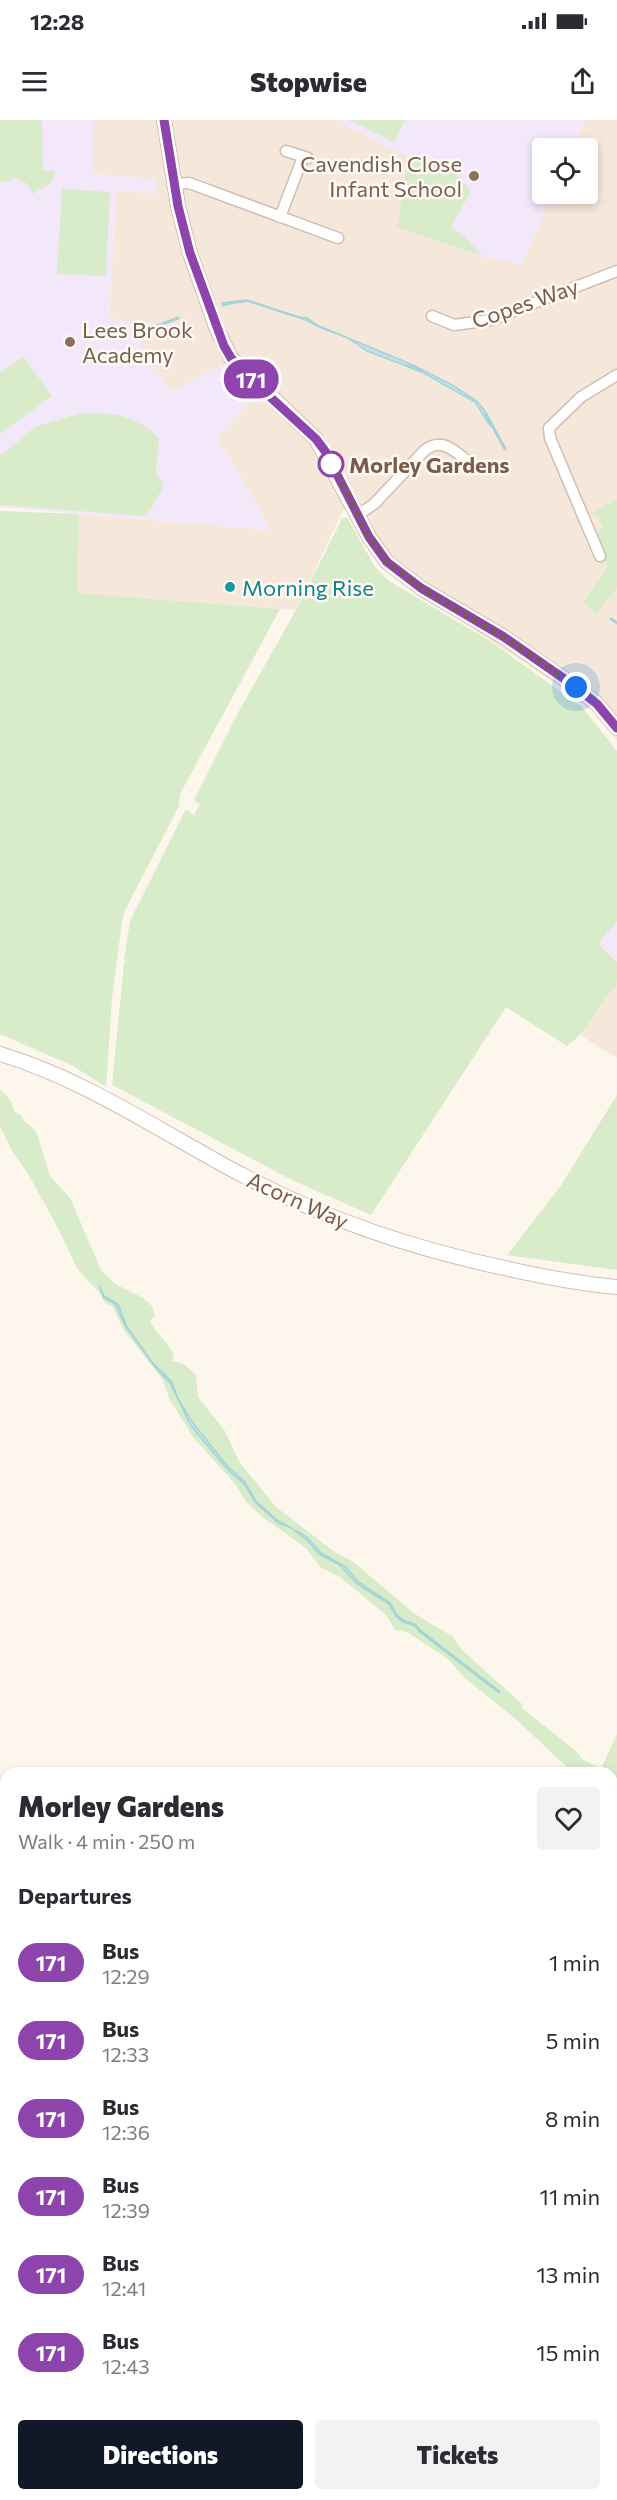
<!DOCTYPE html>
<html lang="en">
<head>
<meta charset="utf-8">
<style>
	:root { --surface:#fff; --page:#f2f2f3; --text:#2b2b33; --muted:#7c7c81; --accent:#111827 }
	body { margin:0; font-family:Commissioner,sans-serif; background:var(--page); color:var(--text); height:100vh; display:flex; flex-direction:column; font-size:22px; white-space:nowrap }
	* { box-sizing:border-box; margin:0 }
	p { font-size:20px; color:var(--muted) }
	.icon { flex:none; width:33px; height:33px; fill:none; stroke:currentColor; stroke-width:2; stroke-linecap:round; stroke-linejoin:round }
	.map { position:relative; flex:1; overflow:hidden }
	.sheet { position:absolute; left:0px; top:1647px; width:618px; height:734px; display:flex; flex-direction:column; background:var(--surface); border-radius:18px 18px 0 0; box-shadow:0 3px 9px #0003 }
	.sheet>* { flex:none }
	.badge { padding:0 12px; border-radius:20px; font-size:21px; line-height:39px }
	.tools { position:absolute; left:532px; top:18px; display:grid; gap:12px }
	.tools a { display:grid; place-items:center; width:66px; height:66px; border-radius:6px; background:var(--surface); box-shadow:0 3px 9px #0003; font-size:30px }
	.you { position:absolute; width:30px; height:30px; margin:-15px; border:4px solid #fff; border-radius:50%; background:#1a73e8; box-shadow:0 0 0 9px #1a73e833 }
	.map>.badge { position:absolute; translate:-50% -50%; box-shadow:0 0 0 3px #fff }
	h2 { padding:0 18px; font-size:22px; line-height:54px }
	.round { display:grid; place-items:center; flex:none; width:63px; height:63px; border-radius:6px; background:var(--page) }
	.overview { display:flex; align-items:center; justify-content:space-between; height:102px; padding:0 18px }
	h1 { font-size:28px; font-weight:800; line-height:45px }
	.primary-button { display:flex; gap:12px; margin-top:auto; padding:12px 18px }
	.primary-button a { flex:1; height:69px; border-radius:6px; background:var(--accent); color:#fff; font-size:24px; font-weight:800; line-height:69px; text-align:center }
	.primary-button a+a { background:var(--page); color:var(--text) }
	ul { padding:0; list-style:none }
	li { display:flex; align-items:center; gap:18px; height:78px; padding:0 18px }
	li div { flex:1 }
	li b { display:block; font-size:22px }
	li em { font-style:normal }
	li .badge { min-width:66px; font-weight:700; text-align:center }
	.status { display:flex; justify-content:space-between; align-items:center; height:42px; padding:0 30px; background:var(--surface); direction:ltr }
	.status svg { height:16px; fill:currentColor }
	header { display:flex; justify-content:space-between; align-items:center; height:78px; padding:0 18px; background:var(--surface); font-size:27px; font-weight:800 }
	.map>svg:first-child { display:block }
	.residential { fill:#f5e8da; fill-rule:evenodd }
	.education { fill:#f3e8fa }
	.green { fill:#d8ecc9 }
	.water { fill:#bfe3e8; stroke:#a5d3da; stroke-width:1.5 }
	.lines { fill:none; stroke-linecap:round; stroke-linejoin:round }
	.stream { stroke:#a5d3da; stroke-width:3 }
	.minor-casing { stroke:#d1beb0; stroke-width:13 }
	.tertiary-casing { stroke:#d1beb0; stroke-width:16 }
	.minor { stroke:#fff; stroke-width:10 }
	.tertiary { stroke:#fff; stroke-width:14 }
	.line-casing { stroke:#fff; stroke-width:14 }
	.line { stroke:#8e44ad; stroke-width:9 }
	.walk { stroke:#7a5c4d; stroke-width:6; stroke-dasharray:0 10.8 }
	.education-dot { fill:#8d6e63; stroke:#fffaf3; stroke-width:2 }
	.stop-dot { fill:#fff; stroke:#8e44ad; stroke-width:3 }
	.culture-dot { fill:#0f9aa8; stroke:#fffaf3; stroke-width:2 }
	.labels { text-anchor:middle; dominant-baseline:central; stroke-width:5; stroke-linejoin:round; paint-order:stroke }
	.education-label { font-size:22px; fill:#785e54; stroke:#fffaf3; text-anchor:end }
	.street-label { font-size:22px; fill:#7a5c4d; stroke:#fffaf3 }
	.stop-label { font-size:22px; font-weight:bold; fill:#7a5c4d; stroke:#fffaf3; text-anchor:start }
	.culture-label { font-size:22px; fill:#0d838f; stroke:#fffaf3; text-anchor:start }
</style>
</head>
<body>
<div class="status"><b>12:28</b><svg viewBox="0 0 49 12"><path d="M0 12V9h3v3zM5 12V6h3v6zM10 12V3h3v9zM15 12V0h3v12zM26 1h20v11H26zM47 4h2v5h-2z"/></svg></div>
<header><svg class="icon" aria-label="menu" viewBox="0 0 24 24"><path d="M4 6h16M4 12h16M4 18h16"/></svg>Stopwise<svg class="icon" aria-label="share" viewBox="0 0 24 24"><path d="M12 15V3M7 8l5-5 5 5M5 13v7h14v-7"/></svg></header>
<div class="map">
<svg width="617" height="2380" viewBox="0 0 617 2380">
	<rect width="100%" height="100%" fill="#fdf6ec"/>
	<path class="residential" d="M94,0H617V621L595,590L385,450L345,386L296,490L77,473L79,394L269,410L256,383L217,317L248,284L242,273L238,276L221,246L170,272L150,241L109,198L116,71L155,73L156,60L94,54ZM543,28H588V74H543Z
		M617,863V938L580,915Z"/>
	<path class="education" d="M0,0H94V54L156,60V73L116,71L109,197L130,203L150,241L170,272L221,246L238,275L242,273L248,284L217,317L256,383L269,410L0,387Z
		M336,0H585L572,28H543V74H553L522,145L482,136L397,107L408,37Z
		M617,801V842L598,824Z"/>
	<path class="green" d="M0,0H42L43,51H56L51,63L32,74L28,64L13,57L10,62L0,61Z
		M349,0H405L394,22Z
		M411,35L457,55L471,71L451,107L464,116L483,136L397,107L408,37L411,38Z
		M62,69L110,72L106,156L57,154Z
		M23,236L52,276L0,314V253Z
		M81,293C111,293 138,294 159,319L156,353L164,365L151,389L143,396L0,385V336L35,307Z
		M617,379V468L597,493L583,483L608,447L603,437L605,435L597,420V413L603,408L598,397L589,394Z
		M0,391L79,394L77,473L280,489L180,674L179,686L125,790L122,802L112,879L106,967L73,946L0,914Z
		M347,397L375,447L389,461L490,521L582,587L617,631V801L598,824L617,842V863L580,915L567,926L506,887L371,1095L292,1060L112,965L124,843L128,841L124,840L130,801L186,689L194,695L200,684L194,680L239,591L296,490L342,399Z
		M0,969L11,981L14,991L21,995L24,1001L36,1011L50,1056L70,1078L101,1150L115,1164L143,1178L152,1186L155,1195L150,1202C157,1214 168,1222 174,1235L172,1241L184,1244L196,1255L198,1277L225,1311L240,1343L276,1387L336,1433L352,1441L415,1494L452,1516L463,1531L521,1583L523,1589L577,1632L582,1639L601,1649L617,1614V1811L612,1809V1653H573L518,1601L465,1558L448,1539L407,1512L395,1510L386,1495L340,1457L320,1447L306,1428L261,1396L246,1382L236,1365L193,1317L170,1280L163,1260L123,1209L113,1187L105,1183L99,1172L78,1150L57,1106L27,1052L12,1031L0,1006Z
		M617,975V1150L507,1135L560,1067Z
		M617,2040V2235L612,2230V2044Z"/>
	<path class="water" d="M247,180L299,197L307,198L319,206L413,245L452,265L477,281L485,291L491,307L475,282L422,252L367,231L348,218L319,207L306,200L247,181L230,183L223,186L222,183Z
		M99,1165L104,1176L118,1184L127,1207L152,1242L172,1262L178,1279L193,1303L229,1348L244,1361L256,1381L277,1400L307,1417L321,1433L346,1447L357,1461L386,1480L391,1484L390,1485L356,1463L340,1445L319,1434L307,1420L290,1407L278,1403L256,1383L245,1365L229,1351L191,1306L170,1263L155,1247L126,1207L115,1184L104,1178Z"/>
	<g class="lines">
		<path class="stream" d="M224,184L244,181
			M147,207L152,208L178,198
			M408,246L421,251
			M486,294L505,329
			M611,499L617,503
			M389,1483L397,1496L403,1501L415,1505L420,1511L499,1572
			M612,2237L617,2242"/>
		<defs>
			<path id="minor" d="M286,31L308,38
				M174,64L189,63L338,118
				M280,97L303,37
				M432,196L454,205L490,200L617,151
				M358,395L374,384L425,330C443,317 454,331 469,342
				M600,436L550,318L549,308L581,277L617,255"/>
			<path id="tertiary" d="M164,0L178,86L190,133L216,207L231,238L316,319L369,417L387,442L421,468L504,517L576,567L597,584L617,608
				M0,934C87,960 164,1014 244,1056C327,1100 418,1130 509,1149C545,1157 581,1164 617,1167
				M0,2107L6,2113
				M397,2374L428,2380"/>
		</defs>
		<use href="#minor" class="minor-casing"/>
		<use href="#tertiary" class="tertiary-casing"/>
		<use href="#minor" class="minor"/>
		<use href="#tertiary" class="tertiary"/>
	</g>
	<g class="lines">
		<defs>
			<path id="line" d="M164,0L178,86L190,133L224,226L231,238L243,252L316,319L325,331L369,417L387,442L421,468L504,517L576,567L597,584L617,608"/>
		</defs>
		<use href="#line" class="line-casing"/>
		<use href="#line" class="line"/>
		<path class="walk" d="M331,344L330,340L369,417L387,442L421,468L504,517L576,567"/>
	</g>
	<g class="education-dot">
		<circle cx="474" cy="56" r="6"/>
		<circle cx="70" cy="222" r="6"/>
	</g>
	<circle class="stop-dot" cx="331" cy="344" r="12"/>
	<circle class="culture-dot" cx="230" cy="467" r="6"/>
	<g class="labels">
		<g class="education-label">
			<text x="462" y="43">Cavendish Close<tspan x="462" dy="25">Infant School</tspan></text>
			<text x="82" y="209" text-anchor="start">Lees Brook<tspan x="82" dy="25">Academy</tspan></text>
		</g>
		<g class="street-label">
			<text transform="translate(525 183) rotate(-19)">Copes Way</text>
			<text transform="translate(298 1080) rotate(24)">Acorn Way</text>
		</g>
		<g class="stop-label">
			<text x="349" y="344">Morley Gardens</text>
		</g>
		<g class="culture-label">
			<text x="242" y="467">Morning Rise</text>
		</g>
	</g>
</svg>
<div class="tools">
<a><svg class="icon" aria-label="locate" viewBox="0 0 24 24"><circle cx="12" cy="12" r="6"/><path d="M12 2v4M12 18v4M2 12h4M18 12h4"/></svg></a>
</div>
<div class="you" style="left:576px;top:567px"></div>
<b class="badge" style="left:251px;top:259px;background:#8e44ad;color:#fff">171</b>
<section class="sheet">
<div class="overview"><div><h1>Morley Gardens</h1><p>Walk · 4 min · 250 m</p></div><a class="round"><svg class="icon" aria-label="heart" viewBox="0 0 24 24"><path d="M12 20l-8-8c-3-5 5-10 8-4 3-6 11-1 8 4z"/></svg></a></div>
<h2>Departures</h2>
<ul>
<li><span class="badge" style="background:#8e44ad;color:#fff">171</span><div><b>Bus</b><p>12:29</p></div><em>1 min</em></li>
<li><span class="badge" style="background:#8e44ad;color:#fff">171</span><div><b>Bus</b><p>12:33</p></div><em>5 min</em></li>
<li><span class="badge" style="background:#8e44ad;color:#fff">171</span><div><b>Bus</b><p>12:36</p></div><em>8 min</em></li>
<li><span class="badge" style="background:#8e44ad;color:#fff">171</span><div><b>Bus</b><p>12:39</p></div><em>11 min</em></li>
<li><span class="badge" style="background:#8e44ad;color:#fff">171</span><div><b>Bus</b><p>12:41</p></div><em>13 min</em></li>
<li><span class="badge" style="background:#8e44ad;color:#fff">171</span><div><b>Bus</b><p>12:43</p></div><em>15 min</em></li>
</ul>
<div class="primary-button"><a>Directions</a><a>Tickets</a></div>
</section>
</div>
</body>
</html>
